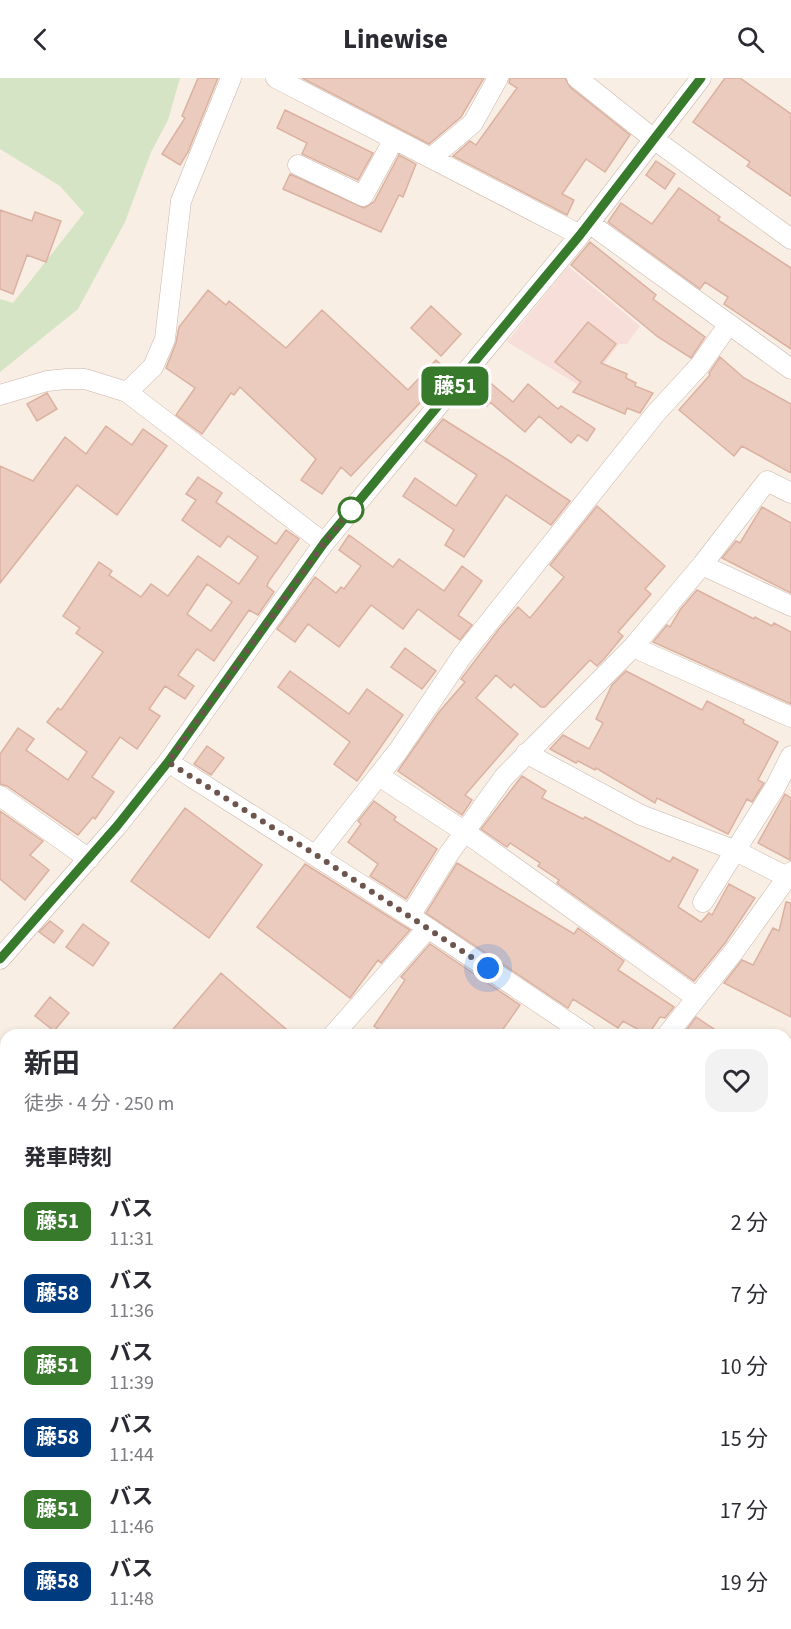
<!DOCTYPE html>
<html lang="ja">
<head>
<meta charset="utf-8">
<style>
	:root { --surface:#fff; --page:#f2f2f3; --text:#2b2b33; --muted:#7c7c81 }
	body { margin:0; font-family:"Source Sans 3","Noto Sans JP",sans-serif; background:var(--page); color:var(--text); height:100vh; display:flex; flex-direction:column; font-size:22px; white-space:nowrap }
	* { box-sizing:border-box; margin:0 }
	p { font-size:20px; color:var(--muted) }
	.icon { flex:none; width:33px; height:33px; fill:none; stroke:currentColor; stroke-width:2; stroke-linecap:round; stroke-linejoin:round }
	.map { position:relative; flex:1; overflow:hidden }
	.sheet { position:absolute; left:0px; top:951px; width:792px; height:600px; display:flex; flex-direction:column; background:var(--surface); border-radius:18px 18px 0 0; box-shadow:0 3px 9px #0003 }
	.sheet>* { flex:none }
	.badge { padding:0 12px; border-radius:9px; font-size:21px; line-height:39px }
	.you { position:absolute; width:30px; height:30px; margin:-15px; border:4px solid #fff; border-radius:50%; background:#1a73e8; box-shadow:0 0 0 9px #1a73e833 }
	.map>.badge { position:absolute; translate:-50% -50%; box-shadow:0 0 0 3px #fff }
	h2 { padding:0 24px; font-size:22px; line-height:54px }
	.round { display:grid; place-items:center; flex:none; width:63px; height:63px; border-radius:18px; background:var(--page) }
	.head { display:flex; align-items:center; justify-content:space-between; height:102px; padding:0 24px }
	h1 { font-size:28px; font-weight:700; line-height:45px }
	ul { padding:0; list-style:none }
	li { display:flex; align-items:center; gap:18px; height:72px; padding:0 24px }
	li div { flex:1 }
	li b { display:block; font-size:22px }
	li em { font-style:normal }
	li .badge { min-width:66px; font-weight:700; text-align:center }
	header { display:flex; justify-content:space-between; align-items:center; height:78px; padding:0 24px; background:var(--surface); font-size:27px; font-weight:700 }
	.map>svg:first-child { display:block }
	.commercial { fill:#f8ded8 }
	.green { fill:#d4e4c4 }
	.building { fill:#eacbbe; stroke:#dbb1a1; stroke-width:1.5; fill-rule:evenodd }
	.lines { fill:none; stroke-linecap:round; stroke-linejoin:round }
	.minor-casing { stroke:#c8b5ac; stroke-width:21 }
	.minor { stroke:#fff; stroke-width:20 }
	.line-casing { stroke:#fff; stroke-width:14 }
	.line { stroke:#387a2b; stroke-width:9 }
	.walk { stroke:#6d554d; stroke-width:6; stroke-dasharray:0 10.8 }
	.stop-dot { fill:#fff; stroke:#387a2b; stroke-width:3 }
</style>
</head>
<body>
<header><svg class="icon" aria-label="back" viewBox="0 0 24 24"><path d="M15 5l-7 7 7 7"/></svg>Linewise<svg class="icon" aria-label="search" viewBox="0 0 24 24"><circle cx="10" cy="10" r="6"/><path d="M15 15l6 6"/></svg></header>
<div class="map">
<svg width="791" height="1551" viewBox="0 0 791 1551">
	<rect width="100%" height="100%" fill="#f9eee3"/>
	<path class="commercial" d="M568,188L640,248L627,266H619L585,311L507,264Z"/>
	<path class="green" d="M0,0H180L168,42L151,74L125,144L78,231L0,294V221L13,225L84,135L60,108L0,71Z"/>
	<path class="building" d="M198,0H218L188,74L180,87L162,76L185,40L182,38Z
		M302,0H484L461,39L429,66Z
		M510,0H565L570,9L630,57L605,94L586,81L562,116L574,122L567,137L453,78L470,63L476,67L517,10L509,5Z
		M725,0H740L791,36V118L747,88L750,84L693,44Z
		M285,32L373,75L358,102L302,76L307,65L277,50Z
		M399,77L416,86L403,119L399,117L381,154L283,111L290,96L364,130L374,124Z
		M656,83L675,96L665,111L646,97Z
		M679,110L720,139L718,142L791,190V271L724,226L728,219L705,204L700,211L608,144L621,125L652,146Z
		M0,132L32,143L35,134L61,143L46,184L27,177L13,216L0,211Z
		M590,164L656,217L653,221L705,259L691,280L658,259L571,187Z
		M208,212L226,227L229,223L286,270L322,232L408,312L436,282L449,294L351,398L341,389L322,416L301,402L316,381L240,309L234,317L231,315L202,356L176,337L195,310L166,290L176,265L179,249Z
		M431,228L461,256L441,278L411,250Z
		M588,244L616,266L601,285L627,296L626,300L636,305L635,308L653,315L640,335L627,330L625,336L573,314L581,304L555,284Z
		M720,279L744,300L791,326V395L742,368L734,378L679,332L710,297L709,295Z
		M481,297L513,324L528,306L558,331L561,328L595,351L587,363L578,357L571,365L539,338L525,354L490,324L487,328L468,311Z
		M47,315L57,331L37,343L27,326Z
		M443,341L508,382L570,423L551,447L506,417L464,479L445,467L454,452L403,418L415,400L456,428L477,397L425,363Z
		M106,348L132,367L143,351L167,368L117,437L77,407L0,505V388L33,403L65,359L86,376Z
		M198,399L222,415L216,424L276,466L286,452L299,461L269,503L267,508L274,514L258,537L249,532L214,583L197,571L178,597L194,608L185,621L165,608L149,631L160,638L137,671L120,659L92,699L114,714L95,741L93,739L78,757L7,708L0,706V676L18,650L34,661L26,672L68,702L87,674L47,644L58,630L61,632L103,574L76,555L80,550L63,538L99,484L112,493L109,497L141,519L151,506L168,518L198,478L239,506L258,479L228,458L220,469L182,442L196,422L186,416ZM207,506L232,524L211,553L187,536Z
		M597,428L665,488L645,511L651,516L618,554L623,558L604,581L597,588L590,582L545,629H541L514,606L511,610L496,597L476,620L518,656L465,717L472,722L462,737L398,693L439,634L465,604L461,601L499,551L518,529L530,540L564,499L550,487Z
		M762,429L791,445V515L722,480L736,463L740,465Z
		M349,457L393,489L399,481L444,513L462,488L482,503L458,537L472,547L460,562L418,531L403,551L371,527L339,569L308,546L295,564L277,551L315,499L336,515L341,509L344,511L361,488L339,472Z
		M697,512L754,541L755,539L772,548L774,545L791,554V626L653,564L667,547L670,549L680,532Z
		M405,570L436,593L422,611L391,589Z
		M290,593L349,636L367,611L403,637L357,703L334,686L350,664L278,609Z
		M626,593L702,632L707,623L744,642L743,645L778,664L758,702L764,705L752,724L747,721L728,756L657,720L655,725L596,690L595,692L578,683L576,685L550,671L563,657L589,671L603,645L596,641L612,607Z
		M207,668L224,680L211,697L194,686Z
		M522,698L546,713L542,720L583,741L585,739L670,784L673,779L698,792L678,829L701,844L709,835L712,837L729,806L755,820L725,865L694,903L557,805L559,802L538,788L540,785L510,765L507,769L481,751Z
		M785,716L791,720L790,782L758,765Z
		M374,723L396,739L394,742L437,771L406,821L370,798L378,786L348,764L361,746L358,743Z
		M185,730L262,787L209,860L131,803Z
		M0,733L43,763L30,777L49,792L25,822L0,801Z
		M457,785L574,856L578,850L624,883L618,892L674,929L665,940L660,939L648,957L623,943L618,950L573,921L568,930L426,835Z
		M305,786L410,852L381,885L378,882L350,920L257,849Z
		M786,824L791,825V939L724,905L742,882L753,887L773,850L779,853Z
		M50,843L63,853L54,865L39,854Z
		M83,846L109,865L93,888L66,869Z
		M430,866L520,927L499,957H387L374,948L405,902L401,899Z
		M221,895L237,909L293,957H168Z
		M50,919L69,935L54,953L35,938Z
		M696,939L723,957H690L685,954Z"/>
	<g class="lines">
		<defs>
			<path id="minor" d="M276,0L580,157
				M577,0L655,62L791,161
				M431,80L473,45L498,0
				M298,87L363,118L394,61
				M589,145L791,291
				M127,314L153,289L165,261L181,123L231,0
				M0,317L47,303L66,301H85L127,314L324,465
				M702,487L791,528
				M633,569L791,639
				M526,675L641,737L734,772L787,799
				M168,684L410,838L587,957
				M379,698L465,754L697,920
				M0,718L89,781
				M316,777L398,673L462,578L656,335L700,287L729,246
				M703,824L776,708L791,678
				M410,838L448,777L504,699L633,569L702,487L767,403L791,415
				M0,881L117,748L168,684L324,465L580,157L701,0
				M333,957L428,850
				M667,957L735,872L791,794
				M786,1030L791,1024
				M786,1096L791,1099
				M0,1349L6,1342"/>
		</defs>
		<use href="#minor" class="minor-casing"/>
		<use href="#minor" class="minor"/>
	</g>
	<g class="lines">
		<defs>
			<path id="line" d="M0,881L117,748L168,684L324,465L580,157L701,0"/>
		</defs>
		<use href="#line" class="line-casing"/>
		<use href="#line" class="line"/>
		<path class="walk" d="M351,432L354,429L324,465L168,684L316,777L488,890"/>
	</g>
	<circle class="stop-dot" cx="351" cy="432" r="12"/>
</svg>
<div class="you" style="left:488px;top:890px"></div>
<b class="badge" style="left:455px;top:308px;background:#387a2b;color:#fff">藤51</b>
<section class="sheet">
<div class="head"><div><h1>新田</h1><p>徒歩 · 4 分 · 250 m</p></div><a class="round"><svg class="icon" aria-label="heart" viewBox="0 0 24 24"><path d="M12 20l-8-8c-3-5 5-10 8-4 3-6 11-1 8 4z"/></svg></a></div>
<h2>発車時刻</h2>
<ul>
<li><span class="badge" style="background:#387a2b;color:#fff">藤51</span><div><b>バス</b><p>11:31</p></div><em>2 分</em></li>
<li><span class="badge" style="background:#003b80;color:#fff">藤58</span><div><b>バス</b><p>11:36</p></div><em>7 分</em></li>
<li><span class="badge" style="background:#387a2b;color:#fff">藤51</span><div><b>バス</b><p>11:39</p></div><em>10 分</em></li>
<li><span class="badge" style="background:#003b80;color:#fff">藤58</span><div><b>バス</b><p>11:44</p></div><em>15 分</em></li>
<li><span class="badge" style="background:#387a2b;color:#fff">藤51</span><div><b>バス</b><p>11:46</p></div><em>17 分</em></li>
<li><span class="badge" style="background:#003b80;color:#fff">藤58</span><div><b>バス</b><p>11:48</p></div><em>19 分</em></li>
</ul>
</section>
</div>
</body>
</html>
